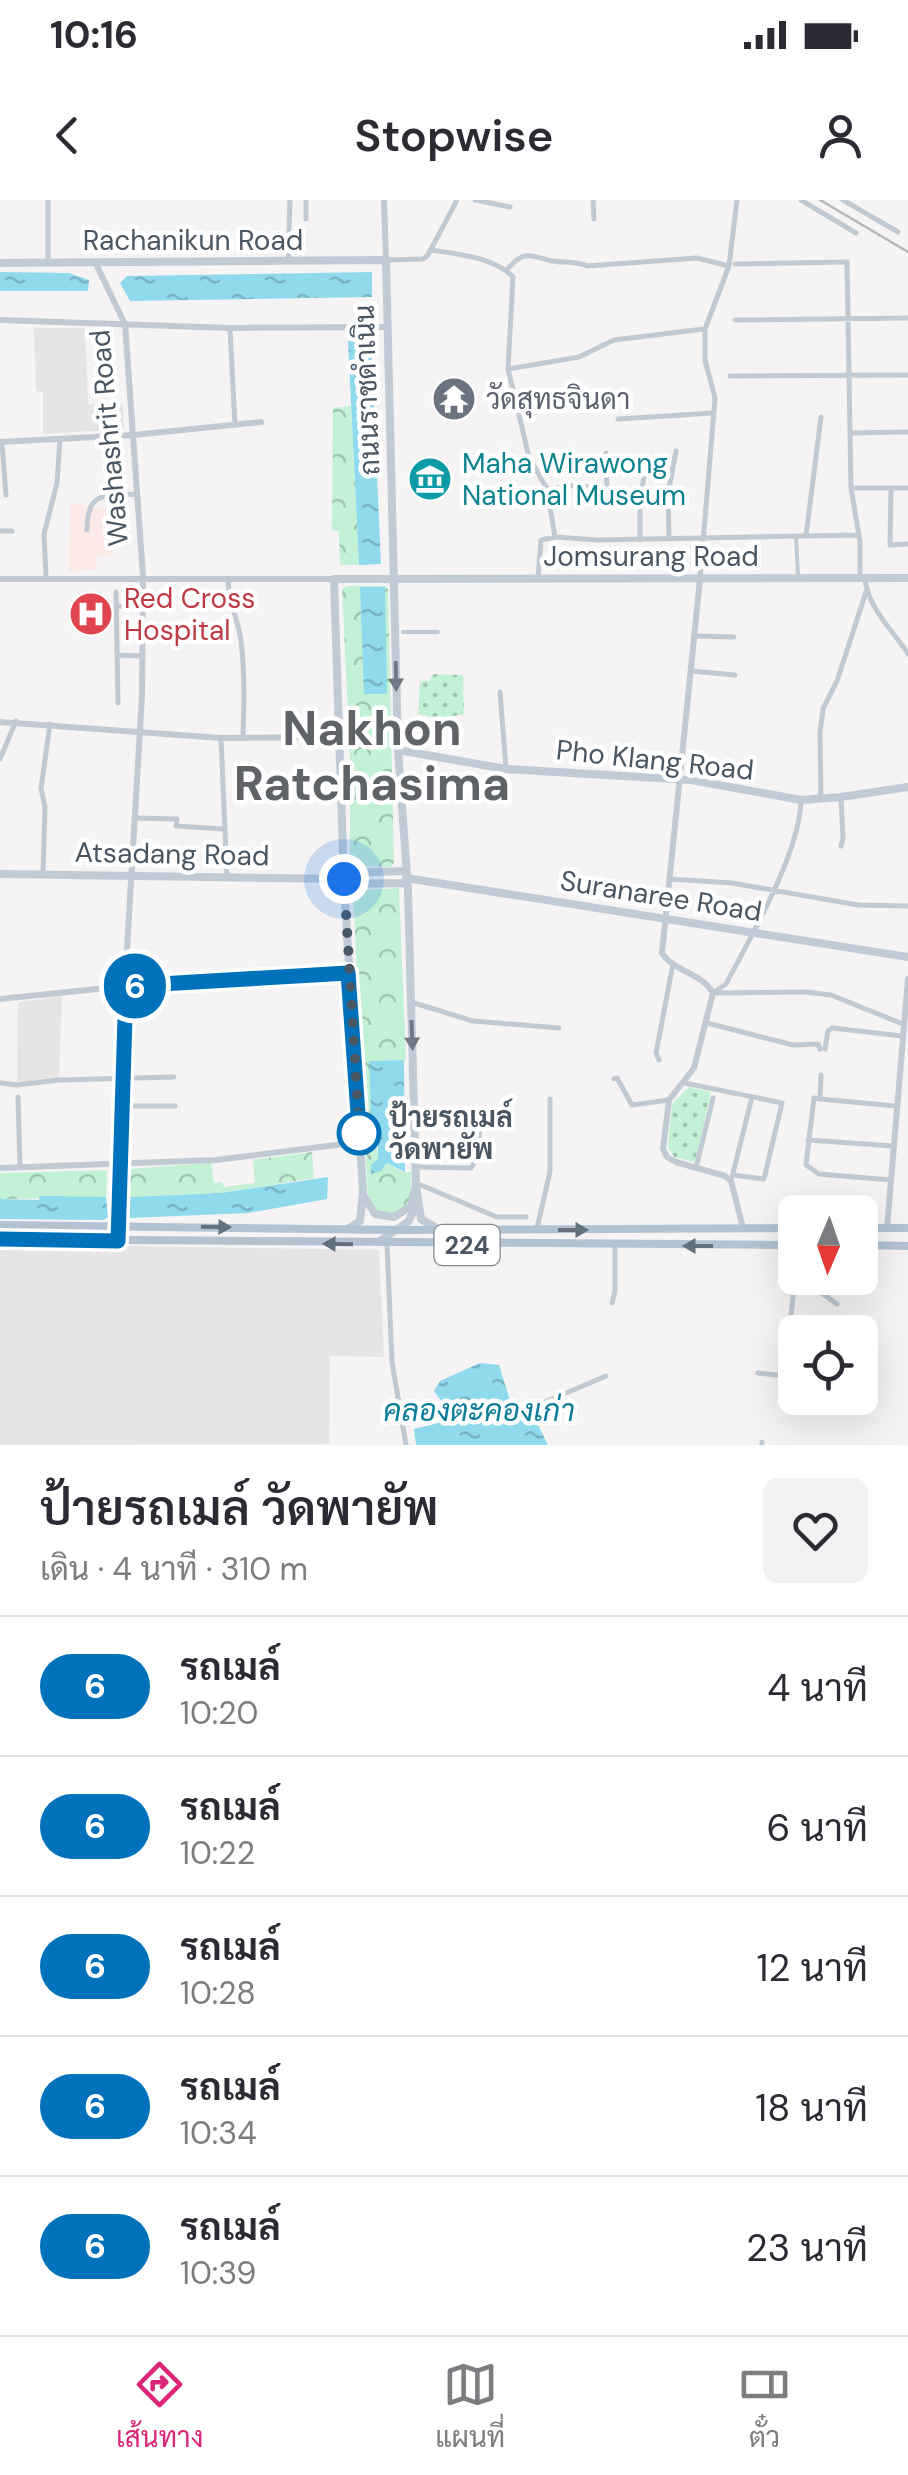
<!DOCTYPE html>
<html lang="th">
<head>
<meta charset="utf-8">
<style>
	:root { --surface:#fff; --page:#f2f2f3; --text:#2b2b33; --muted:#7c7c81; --line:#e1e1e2; --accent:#db2777 }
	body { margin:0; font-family:"DM Sans",Sarabun,sans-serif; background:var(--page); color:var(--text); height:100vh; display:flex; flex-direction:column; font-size:38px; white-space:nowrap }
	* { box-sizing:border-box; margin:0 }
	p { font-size:32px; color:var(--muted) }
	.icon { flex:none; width:55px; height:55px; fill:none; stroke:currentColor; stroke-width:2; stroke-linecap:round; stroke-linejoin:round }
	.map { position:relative; height:1245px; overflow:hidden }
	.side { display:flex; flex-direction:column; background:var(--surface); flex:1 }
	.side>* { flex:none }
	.badge { padding:0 20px; border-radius:32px; font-size:35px; line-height:65px }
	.needle { width:65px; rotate:182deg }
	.buttons { position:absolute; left:778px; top:995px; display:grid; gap:20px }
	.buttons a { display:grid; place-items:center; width:100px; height:100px; border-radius:15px; background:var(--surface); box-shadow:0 10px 40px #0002; font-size:50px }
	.you { position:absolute; width:50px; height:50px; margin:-25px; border:8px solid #fff; border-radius:50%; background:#1a73e8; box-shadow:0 0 0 15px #1a73e833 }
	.map>.badge { position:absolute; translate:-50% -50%; box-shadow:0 0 0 5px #fff }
	.round { display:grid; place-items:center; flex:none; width:105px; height:105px; border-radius:15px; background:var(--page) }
	.headline { display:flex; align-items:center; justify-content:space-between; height:170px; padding:0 40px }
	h1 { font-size:48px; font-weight:600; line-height:75px }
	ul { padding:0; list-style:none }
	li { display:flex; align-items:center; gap:30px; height:140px; padding:0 40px; border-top:2px solid var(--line) }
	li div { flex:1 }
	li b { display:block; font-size:38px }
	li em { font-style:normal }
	li .badge { min-width:110px; font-weight:700; text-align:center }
	.status { display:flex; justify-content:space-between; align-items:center; height:70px; padding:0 50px; background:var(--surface); direction:ltr }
	.status svg { height:28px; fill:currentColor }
	header { display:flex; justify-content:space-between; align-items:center; height:130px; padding:0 40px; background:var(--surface); font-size:45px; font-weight:600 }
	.tabs { display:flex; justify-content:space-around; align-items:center; height:140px; border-top:2px solid var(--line); background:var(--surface); font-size:28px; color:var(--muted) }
	.tabs a { display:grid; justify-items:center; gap:5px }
	.tabs .current { color:var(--accent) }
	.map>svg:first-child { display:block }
	.education { fill:#e6e4e5 }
	.medical { fill:#fce8e6 }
	.grass { fill:url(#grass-dots) }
	.park { fill:url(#park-crowns) }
	.water { fill:url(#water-ripples) }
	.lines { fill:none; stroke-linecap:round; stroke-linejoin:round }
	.pedestrian { stroke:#c1cad2; stroke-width:4 }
	.minor { stroke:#c1cad2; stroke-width:5 }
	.tertiary { stroke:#c1cad2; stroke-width:6 }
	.secondary { stroke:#c1cbd6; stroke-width:8 }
	.primary { stroke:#b3c2d1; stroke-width:8 }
	.rail { stroke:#b5b8bd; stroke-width:2.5 }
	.oneway { fill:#6e7984 }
	.oneway2 { fill:#64717d }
	.line-casing { stroke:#fff; stroke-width:22 }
	.line { stroke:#0072bc; stroke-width:15 }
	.walk { stroke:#4a5661; stroke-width:10; stroke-dasharray:0 18 }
	.stop-dot { fill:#fff; stroke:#0072bc; stroke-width:5 }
	.labels { text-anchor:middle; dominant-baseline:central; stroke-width:9; stroke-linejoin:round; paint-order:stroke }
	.shield { fill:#fff; stroke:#808990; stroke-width:2.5 }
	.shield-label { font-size:25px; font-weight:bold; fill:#4a5661 }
	.street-label { font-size:28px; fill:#4a5661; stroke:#fff }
	.worship-label { font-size:28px; fill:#5b616d; stroke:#fff; text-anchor:start }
	.culture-label { font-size:28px; fill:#0d838f; stroke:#fff; text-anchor:start }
	.health-label { font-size:28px; fill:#be3a42; stroke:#fff; text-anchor:start }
	.stop-label { font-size:28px; font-weight:bold; fill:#4a5661; stroke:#fff; text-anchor:start }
	.water-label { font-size:30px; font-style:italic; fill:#0c7c9b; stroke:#fff }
	.town-label { font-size:48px; font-weight:bold; fill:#5f6368; stroke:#fff }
</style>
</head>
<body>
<div class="status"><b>10:16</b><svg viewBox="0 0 49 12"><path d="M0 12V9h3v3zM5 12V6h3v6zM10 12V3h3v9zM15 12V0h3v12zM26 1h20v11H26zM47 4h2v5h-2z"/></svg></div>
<header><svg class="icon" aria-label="back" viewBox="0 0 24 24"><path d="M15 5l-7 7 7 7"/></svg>Stopwise<svg class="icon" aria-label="person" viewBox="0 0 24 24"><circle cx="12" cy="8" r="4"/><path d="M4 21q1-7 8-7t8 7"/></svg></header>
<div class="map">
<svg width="908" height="1245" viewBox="0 0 908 1245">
	<defs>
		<pattern id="grass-dots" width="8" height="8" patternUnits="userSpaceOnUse" patternTransform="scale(2.5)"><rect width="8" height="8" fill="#c3f1d5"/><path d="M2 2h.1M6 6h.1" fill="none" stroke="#a0c6b0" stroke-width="1.8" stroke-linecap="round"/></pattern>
		<pattern id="park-crowns" width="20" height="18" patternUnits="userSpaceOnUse" patternTransform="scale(2.5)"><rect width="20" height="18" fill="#c3f1d5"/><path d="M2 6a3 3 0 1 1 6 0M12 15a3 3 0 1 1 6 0" fill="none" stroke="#a0c6b0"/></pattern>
		<pattern id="water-ripples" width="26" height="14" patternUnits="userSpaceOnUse" patternTransform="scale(2.5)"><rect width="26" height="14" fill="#90daee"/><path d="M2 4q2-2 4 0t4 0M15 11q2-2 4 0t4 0" fill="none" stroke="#78b4c4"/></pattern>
	</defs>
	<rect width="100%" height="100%" fill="#f5f3f3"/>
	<path class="education" d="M34,128H85L88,204H123L124,229L43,234V192L36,191Z
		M62,796L59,878L17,883L18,802Z
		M0,1044L379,1050L384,1157L330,1156L329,1244L0,1245Z"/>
	<path class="medical" d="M70,303L115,310L113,355H96L97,370L69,371Z"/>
	<path class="grass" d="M433,474L463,475L464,514L439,519L418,514L420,481H429Z
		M689,887L711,892L695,962L674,957L668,947L672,904Z"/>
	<path class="park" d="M351,206L359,365H340L339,331H332L333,208Z
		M347,386H385L388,388L394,663L391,667L350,666V555L342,389Z
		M399,688L406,860L370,861L378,960L371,965L374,971L387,963L403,972H411V999L396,1015L376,1012L368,1000L353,691Z
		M312,952L314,978L221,993L129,997V969L211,963L214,983L222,982L224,987L255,983L253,960Z
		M107,970L106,997L0,999V973Z"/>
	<path class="water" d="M0,72L69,73L89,80L88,91H0Z
		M372,72V97L130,101L120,83L127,76Z
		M348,141H371L381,364L359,365Z
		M360,387H385L387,494H364Z
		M404,860L405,972L387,963L381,971L371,974V965L378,959V945L372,939L369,861Z
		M328,977L327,999L248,1013L130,1018L129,997L221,993Z
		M0,996L1,999L39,1000L40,996L106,997L108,1017L104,1020L0,1019Z
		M480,1163L499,1165L513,1210L532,1213L548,1245H416L414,1229L442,1222L446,1208L434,1191L440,1181Z"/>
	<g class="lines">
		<path class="pedestrian" d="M796,336L798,376
			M403,432H438"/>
		<path class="minor" d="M475,0L510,7
			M593,0L594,19
			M801,0L856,33
			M843,0L898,32
			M306,19V0
			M431,50C457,54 494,57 513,77L508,169L529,257L547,289L555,337L597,340L858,335
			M386,60L423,59L428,55L457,0
			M48,62V0
			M288,62L290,0
			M735,64L847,62L851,288L860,342V377
			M507,70C524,49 530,56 552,61C565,63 575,61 587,66L697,58L729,66
			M735,120L908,118
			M230,128L235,225
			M508,169L579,157L614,140L704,129
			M730,176L908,175
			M618,219L713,213
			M850,233L908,232
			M2,243L6,295
			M851,288H908
			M547,289L577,285L607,291L606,253
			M891,289L890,345L908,344
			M87,330C87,291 104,296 137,294
			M0,331H12
			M806,336L821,217
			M669,338L668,294L676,251
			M640,340V302L646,263
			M46,377L44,334L57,283L60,239
			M538,377L541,340L555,337
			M228,378C228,401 238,419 241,441C245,473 244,505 243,538
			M700,379L715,198L705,160V129L729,66L737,0
			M865,379C868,408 892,429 908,454
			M116,392L118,503
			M117,406L144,407
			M695,436L734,437
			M117,455L143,456
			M692,471L735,475
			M500,492L506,568
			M221,538L227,677
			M0,559L16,521
			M821,599L820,533L823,509L837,481L866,392
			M134,618L177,619L176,626L224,629
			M841,646L843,639L841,597
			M43,674L45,607L41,588L50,524
			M670,679L732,683L858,705L908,706
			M713,793L726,784C751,736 800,653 801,600
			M716,793L806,792L831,795L903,824
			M411,802L473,821L559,828
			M707,823L793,845L818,844L820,849
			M825,849L828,831L832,828L902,836
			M659,860L656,853L673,764
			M821,875L820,899L814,898L806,965L819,974L891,980
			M614,879L617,878L632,905L669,900
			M0,883L17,885L59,880L174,877
			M685,883L782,903L764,979L733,975
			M18,897L20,967
			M820,899L895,906
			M123,906H175
			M808,940L893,946
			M416,967L471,968L480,953L479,917
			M696,968L713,898
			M732,977L752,897
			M416,983L497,1017H526
			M537,1028L550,972V899
			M387,1044L392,1162L406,1245
			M779,1046L786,1067L795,1074
			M800,1078L837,1104
			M612,1103L615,1091V1046
			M758,1173L795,1177
			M785,1176L795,1077
			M538,1205L606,1176
			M762,1242V1245"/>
		<path class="tertiary" d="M384,0L386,60
			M96,64L125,124L143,376L142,496L126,766L119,1026
			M0,120L230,128L388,127
			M0,242L133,235L261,222
			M0,379H334
			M700,379L662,753C674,772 701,772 713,793L694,868L669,900L663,949L667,957L676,962L725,976L731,981L743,1028
			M0,522L221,538L342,537
			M0,799L126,786L348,773
			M0,968L216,960L360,942
			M887,1028L908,779"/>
		<path class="secondary" d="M0,63L386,60L398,550L408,690L416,985L421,1019L438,1029
			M398,550L506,569L691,580L801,600L841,597L908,587
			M344,673L405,671
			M0,674L344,679
			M406,678L908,757
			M344,684L407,683
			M365,998L375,1014L394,1017L411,1006L416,985
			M349,1028L360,1021L363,991L344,684L334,379L908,378
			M378,1042L408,1022L417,1005"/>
		<path class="primary" d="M0,1025L399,1030L795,1028
			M860,1028H908
			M0,1039L795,1045
			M860,1045L908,1046"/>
		<path class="rail" d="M820,0L908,52"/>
	</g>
	<defs><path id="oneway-solid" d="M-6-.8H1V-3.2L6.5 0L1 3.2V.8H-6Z" transform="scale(2.5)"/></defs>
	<g class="oneway">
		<use href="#oneway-solid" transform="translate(396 476) rotate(89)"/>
		<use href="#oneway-solid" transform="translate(412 835) rotate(88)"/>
	</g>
	<g class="oneway2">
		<use href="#oneway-solid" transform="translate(216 1027) rotate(1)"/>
		<use href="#oneway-solid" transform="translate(573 1030)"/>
		<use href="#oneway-solid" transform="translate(338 1044) rotate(-179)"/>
		<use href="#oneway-solid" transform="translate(698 1046) rotate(-180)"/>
	</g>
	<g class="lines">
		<defs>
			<path id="line" d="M0,1039L118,1041L126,786L348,773L360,942"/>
		</defs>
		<use href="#line" class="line-casing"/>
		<use href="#line" class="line"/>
		<path class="walk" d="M344,679L360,942L359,933"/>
	</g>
	<defs>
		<symbol id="temple-disc" viewBox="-11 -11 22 22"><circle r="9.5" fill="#6b7280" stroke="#fff"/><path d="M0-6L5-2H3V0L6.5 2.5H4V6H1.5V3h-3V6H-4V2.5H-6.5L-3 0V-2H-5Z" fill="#fff"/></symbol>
		<symbol id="museum-disc" viewBox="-11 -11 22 22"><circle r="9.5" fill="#0f9aa8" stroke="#fff"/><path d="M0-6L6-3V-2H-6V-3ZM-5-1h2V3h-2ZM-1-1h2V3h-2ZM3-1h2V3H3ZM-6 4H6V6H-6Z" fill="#fff"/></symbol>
		<symbol id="hospital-disc" viewBox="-11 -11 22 22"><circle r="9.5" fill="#e0444e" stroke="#fff"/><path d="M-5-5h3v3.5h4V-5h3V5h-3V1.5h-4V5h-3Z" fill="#fff"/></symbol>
	</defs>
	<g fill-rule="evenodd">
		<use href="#temple-disc" x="429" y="174" width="50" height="50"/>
		<use href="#museum-disc" x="405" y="254" width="50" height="50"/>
		<use href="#hospital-disc" x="66" y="389" width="50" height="50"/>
	</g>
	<circle class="stop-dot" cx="359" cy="933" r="20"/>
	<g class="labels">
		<rect class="shield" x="434.5" y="1025" width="65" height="40" rx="8"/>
		<g class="shield-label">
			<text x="467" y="1045">224</text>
		</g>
		<g class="street-label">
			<text x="193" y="40">Rachanikun Road</text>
			<text transform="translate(367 190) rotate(-92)">ถนนราชดำเนิน</text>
			<text transform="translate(109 238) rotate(-95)">Washashrit Road</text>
			<text x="651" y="356">Jomsurang Road</text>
			<text transform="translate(655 560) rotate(6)">Pho Klang Road</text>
			<text transform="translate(172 654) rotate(1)">Atsadang Road</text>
			<text transform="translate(661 696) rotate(9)">Suranaree Road</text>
		</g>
		<g class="worship-label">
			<text x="486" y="199">วัดสุทธจินดา</text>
		</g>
		<g class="culture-label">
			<text x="462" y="263">Maha Wirawong<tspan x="462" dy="32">National Museum</tspan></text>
		</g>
		<g class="health-label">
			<text x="124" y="398">Red Cross<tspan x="124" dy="32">Hospital</tspan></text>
		</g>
		<g class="stop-label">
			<text x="389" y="917">ป้ายรถเมล์<tspan x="389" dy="32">วัดพายัพ</tspan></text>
		</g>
		<g class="water-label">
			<text x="479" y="1210">คลองตะคองเก่า</text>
		</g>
		<g class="town-label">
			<text x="372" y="528">Nakhon<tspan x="372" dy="55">Ratchasima</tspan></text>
		</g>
	</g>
</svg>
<div class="buttons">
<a><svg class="needle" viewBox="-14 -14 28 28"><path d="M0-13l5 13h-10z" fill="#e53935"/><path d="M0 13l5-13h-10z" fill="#7c7c81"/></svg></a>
<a><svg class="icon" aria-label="locate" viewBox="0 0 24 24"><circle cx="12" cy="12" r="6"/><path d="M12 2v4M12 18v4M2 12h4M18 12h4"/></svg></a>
</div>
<div class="you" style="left:344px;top:679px"></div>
<b class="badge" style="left:135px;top:786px;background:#0072bc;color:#fff">6</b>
</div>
<section class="side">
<div class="headline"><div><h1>ป้ายรถเมล์ วัดพายัพ</h1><p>เดิน · 4 นาที · 310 m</p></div><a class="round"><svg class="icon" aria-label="heart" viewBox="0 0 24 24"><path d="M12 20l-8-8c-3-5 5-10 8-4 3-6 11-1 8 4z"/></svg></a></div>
<ul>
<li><span class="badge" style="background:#0072bc;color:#fff">6</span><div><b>รถเมล์</b><p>10:20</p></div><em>4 นาที</em></li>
<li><span class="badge" style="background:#0072bc;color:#fff">6</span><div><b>รถเมล์</b><p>10:22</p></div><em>6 นาที</em></li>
<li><span class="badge" style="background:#0072bc;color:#fff">6</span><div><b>รถเมล์</b><p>10:28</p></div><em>12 นาที</em></li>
<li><span class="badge" style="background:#0072bc;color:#fff">6</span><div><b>รถเมล์</b><p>10:34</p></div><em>18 นาที</em></li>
<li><span class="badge" style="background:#0072bc;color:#fff">6</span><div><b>รถเมล์</b><p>10:39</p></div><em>23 นาที</em></li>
</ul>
</section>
<nav class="tabs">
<a class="current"><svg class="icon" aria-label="directions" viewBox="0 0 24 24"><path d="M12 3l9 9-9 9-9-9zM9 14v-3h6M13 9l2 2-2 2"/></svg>เส้นทาง</a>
<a><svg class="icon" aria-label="map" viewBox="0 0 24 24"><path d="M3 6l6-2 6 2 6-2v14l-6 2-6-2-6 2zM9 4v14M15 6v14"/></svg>แผนที่</a>
<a><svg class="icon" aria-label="tickets" viewBox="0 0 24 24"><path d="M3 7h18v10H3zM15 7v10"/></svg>ตั๋ว</a>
</nav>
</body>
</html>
